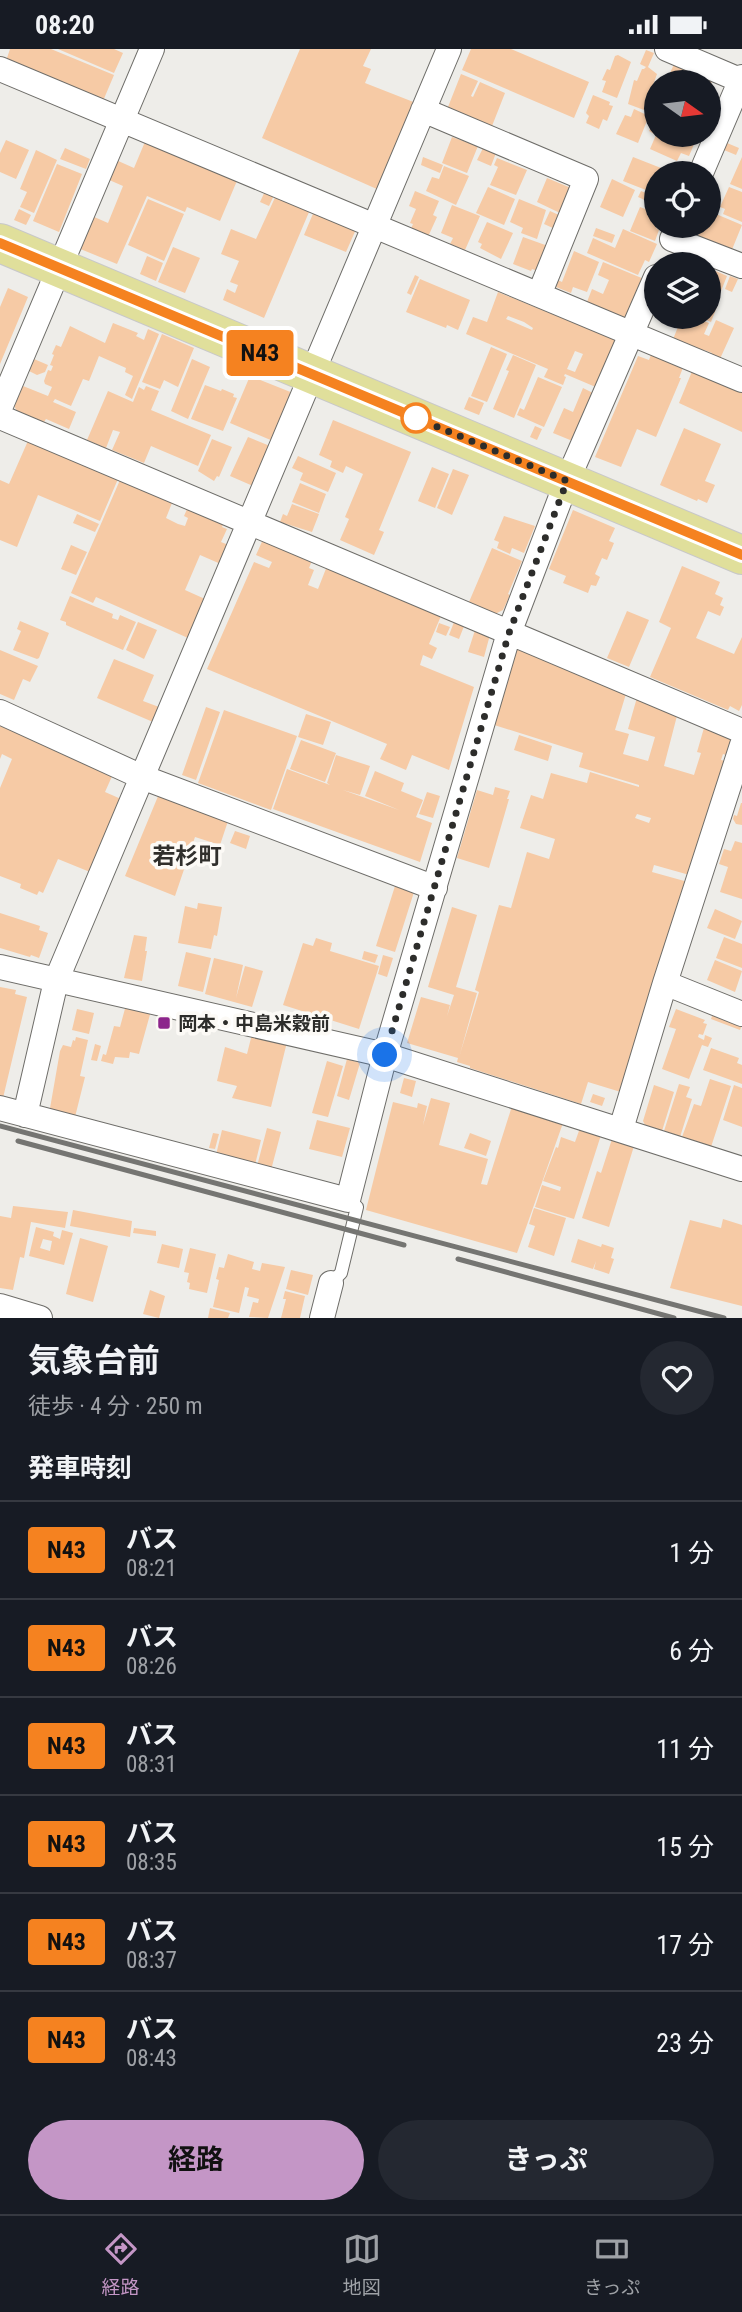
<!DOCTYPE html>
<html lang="ja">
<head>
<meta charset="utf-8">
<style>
	:root { --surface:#171b24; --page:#242831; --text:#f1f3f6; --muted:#9ea1a6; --line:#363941; --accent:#c496c6 }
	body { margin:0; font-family:"Roboto Condensed","Noto Sans JP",sans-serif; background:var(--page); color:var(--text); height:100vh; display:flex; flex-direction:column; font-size:26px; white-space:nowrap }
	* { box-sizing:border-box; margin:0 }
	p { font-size:23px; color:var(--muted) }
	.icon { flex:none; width:38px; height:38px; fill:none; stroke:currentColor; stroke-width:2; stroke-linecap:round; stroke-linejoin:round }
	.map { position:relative; height:1269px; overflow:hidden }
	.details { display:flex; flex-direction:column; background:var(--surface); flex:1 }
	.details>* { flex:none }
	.badge { padding:0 14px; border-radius:5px; font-size:24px; line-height:46px }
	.needle { width:46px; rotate:104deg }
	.tools { position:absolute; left:644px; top:21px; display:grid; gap:14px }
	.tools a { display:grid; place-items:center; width:77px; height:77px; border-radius:50%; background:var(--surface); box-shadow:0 2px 5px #0004; font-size:35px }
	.you { position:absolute; width:35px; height:35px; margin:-18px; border:5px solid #fff; border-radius:50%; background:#1a73e8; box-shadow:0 0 0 10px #1a73e833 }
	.map>.badge { position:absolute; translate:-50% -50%; box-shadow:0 0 0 4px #fff }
	h2 { padding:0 28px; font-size:26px; line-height:63px }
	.round { display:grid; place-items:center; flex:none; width:74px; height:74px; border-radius:37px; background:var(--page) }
	.summary { display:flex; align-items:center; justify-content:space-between; height:119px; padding:0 28px }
	h1 { font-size:33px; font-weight:700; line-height:52px }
	.cta { display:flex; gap:14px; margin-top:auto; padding:14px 28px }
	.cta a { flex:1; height:80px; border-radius:42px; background:var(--accent); color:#111; font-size:28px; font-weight:700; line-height:80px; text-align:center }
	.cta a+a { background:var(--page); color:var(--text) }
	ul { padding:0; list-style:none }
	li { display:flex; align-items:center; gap:21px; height:98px; padding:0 28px; border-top:2px solid var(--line) }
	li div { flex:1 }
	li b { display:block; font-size:26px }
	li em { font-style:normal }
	li .badge { min-width:77px; font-weight:700; text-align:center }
	.status { display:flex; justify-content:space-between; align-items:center; height:49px; padding:0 35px; background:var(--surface); direction:ltr }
	.status svg { height:19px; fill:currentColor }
	.tab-bar { display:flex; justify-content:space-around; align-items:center; height:98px; border-top:2px solid var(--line); background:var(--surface); font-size:19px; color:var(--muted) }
	.tab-bar a { display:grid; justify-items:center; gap:4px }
	.tab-bar .selected { color:var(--accent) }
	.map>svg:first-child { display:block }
	.building { fill:#f6caa5; fill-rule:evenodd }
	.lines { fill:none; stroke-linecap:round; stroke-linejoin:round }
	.service-casing { stroke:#6e6d69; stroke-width:14 }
	.minor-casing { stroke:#6e6d69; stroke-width:26 }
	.primary-casing { stroke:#c8c8c8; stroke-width:40 }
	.service { stroke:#fff; stroke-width:12 }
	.minor { stroke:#fff; stroke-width:24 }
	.primary { stroke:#e0df9b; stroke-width:38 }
	.rail { stroke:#757572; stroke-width:5 }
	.line-casing { stroke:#fff; stroke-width:16 }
	.line { stroke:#f58220; stroke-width:10 }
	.walk { stroke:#2d2d2b; stroke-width:7; stroke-dasharray:0 12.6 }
	.stop-dot { fill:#fff; stroke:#f58220; stroke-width:3.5 }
	.poi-dot { fill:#8c258b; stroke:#fcfaf6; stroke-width:2.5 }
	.labels { text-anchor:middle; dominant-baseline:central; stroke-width:7; stroke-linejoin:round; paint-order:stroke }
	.poi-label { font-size:19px; font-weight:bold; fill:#2d2d2b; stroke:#fcfaf6; text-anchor:start }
	.quarter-label { font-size:23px; font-weight:bold; fill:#302f2c; stroke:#fcfaf6 }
</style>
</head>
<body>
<div class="status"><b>08:20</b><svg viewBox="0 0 49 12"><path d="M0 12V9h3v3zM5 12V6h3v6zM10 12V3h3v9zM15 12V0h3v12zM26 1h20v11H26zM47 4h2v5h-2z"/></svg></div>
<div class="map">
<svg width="742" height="1269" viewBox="0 0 742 1269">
	<rect width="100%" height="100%" fill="#eeede9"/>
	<path class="building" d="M10,0H51L114,26L103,52L6,12Z
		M58,0H114L123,4L114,24Z
		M300,0H371L363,17L371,20L365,34L416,54L379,141L262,89Z
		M471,0H511L589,33L574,69L462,21Z
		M646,1L654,4L648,18L657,25L644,61L628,55L634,31L637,32L642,20H644L646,18L640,15Z
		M618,6L631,13L617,49L602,43L606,32L602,31L607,20L610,21L615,7Z
		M675,13L713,30L709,40V33H666Z
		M461,25L478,32L471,47L473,48L480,33L505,44L492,77L448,58Z
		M656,42V86L649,82L656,66L648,62Z
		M593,46L610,53L609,56L613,57L607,72L603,70L599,80L586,74L589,67L586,64Z
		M634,60L649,67L638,94L616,85L625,66L631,68Z
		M656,86H698L689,107L681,104L677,112L650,100Z
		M147,88L239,127L220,172L187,158L185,163L147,147L117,215L78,199L92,167L108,174L123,137L107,130L116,111L134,119Z
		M452,88L478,97L467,124L442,114Z
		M6,91L29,101L16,130L0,123V104Z
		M727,94L739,99L736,106L724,101Z
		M65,99L90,110L86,120L60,110Z
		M483,99L496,104L491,117L477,111Z
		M36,101L57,111L34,164L20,158L27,143L20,140Z
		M423,108L443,116L440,124L421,116Z
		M633,108L661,119L659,124H656V131L651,143L623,132Z
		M742,108V140L730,135Z
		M497,109L527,121L516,146L490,136L498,118L494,116Z
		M57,115L82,125L59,183L33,172Z
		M444,117L469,127L456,156L426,142L432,128L439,130Z
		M547,129L571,139L560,164L537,153Z
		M612,130L635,141L623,168L600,158Z
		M488,138L515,150L504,176L476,164Z
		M729,138L742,143V173L723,165L725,160L720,158Z
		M266,140L275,144L269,157L260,153Z
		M278,142L312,156L264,269L223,251L227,240L235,244L238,236L230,233L239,212L221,205L231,180L256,190Z
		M415,142L439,152L433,166L437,168L427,190L410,182L413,175L410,174L416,160L409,157Z
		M641,142L656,148V179L659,181L655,192L630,182L640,158L648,161L651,154L638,148Z
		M148,150L184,165L164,212L128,196Z
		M519,150L546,161L537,190L521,184L523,179L510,173Z
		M452,156L480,167L465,201L450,195L453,189L441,184Z
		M19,160L31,166L26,176L14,171Z
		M315,160L357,178L346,203L304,186Z
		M550,162L561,167L555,180L544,175Z
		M709,162L742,176L731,203L697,189L702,177H709Z
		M487,173L513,184L501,210L480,199L482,195L478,193Z
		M596,179L615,186L612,194L593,187Z
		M623,180L657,195L649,213L645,211L638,226L587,204L593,189L615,199Z
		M523,188L548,197L538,222L532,220L531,222L513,215Z
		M173,198L200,209L185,244L158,233Z
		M574,202L599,213L587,243L573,238L571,244L556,238L558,231L562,233Z
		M147,207L163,214L156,232L140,225Z
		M603,213L644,230L625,275L585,258L592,240L603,245L609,231L598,226Z
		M709,219L727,227L717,252L709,249Z
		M415,226L419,228L411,246L407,244Z
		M730,227L738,230L732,243L725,240Z
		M420,230L470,251L458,281L447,276L446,279L406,263Z
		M8,239L28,248L0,315V258Z
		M498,243L618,292L598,339L565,325L564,327L566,328L563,336L544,328L548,320L466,285L473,268L487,273ZM508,267L524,273L533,279L532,281L506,270ZM575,302L583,305L575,323L567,320Z
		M709,251L718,255L711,273L699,268H709Z
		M679,268H694L709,274L704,285L709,287L716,271L734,279L719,312L710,308L712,304L704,301L701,307L671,295L678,278L675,277Z
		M113,274L138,284L136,287L144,291L148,280L159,285L132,350L125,346L133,327L125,323L126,319L99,307L89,332L83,330L71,357L55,350L53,353L76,363L69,380L46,370L44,373L17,362L14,357L23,337L48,347L52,338L45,335L44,332L48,321L51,322L53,317L50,316L54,306L52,305L56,296L61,298L70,277L105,294Z
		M162,285L194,299L178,338L164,331L160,340L142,333Z
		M491,298L507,305L487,353L471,347Z
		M652,303L684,316L679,329H681L656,388L637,380L621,418L595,408L638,307L649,311Z
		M513,306L536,316L514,369L493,360L509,322L506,321Z
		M34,310L48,316L45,323L37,326L29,322Z
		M192,310L210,318L188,370L171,362Z
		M693,320L742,342V383L679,354Z
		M250,327L293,344L273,392L230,374Z
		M538,328L562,338L544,378L517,366L520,359L524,361Z
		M205,336L221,342L222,340L234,345L233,348L237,349L223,382L191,370Z
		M146,337L159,342L151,361L211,386L198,417L151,397L144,414L112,401L120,383L113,381L106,399L87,391L108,342L133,353L139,338L144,341Z
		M583,339L595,345L575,393L553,384L564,359L573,363Z
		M469,348L484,354L479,366L464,360Z
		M333,371L411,403L379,481L384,483L374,506L340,491L349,470L345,468L363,425L346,417L343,424L330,418L332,412L319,406Z
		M535,377L542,380L537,391L530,388Z
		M684,379L721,395L705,432L715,436L707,454L698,450L697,452L660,436Z
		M31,385L121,423L100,472L38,446L17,498L0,491V431L9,435Z
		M248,388L270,397L253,437L230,427Z
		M212,390L232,398L219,428L217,427L214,432L198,422Z
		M298,407L336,424L328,443L300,431L303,424L292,419Z
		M432,418L449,425L435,459L418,452Z
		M453,420L469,426L452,466L437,459Z
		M123,424L174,449L166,469L178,475L185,477L188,469L184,467L188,458L227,465L222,478L227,480L221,493L231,497L223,516L200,506L185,541L205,550L188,589L96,548L93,554L71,544Z
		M300,434L326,445L319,464L292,453Z
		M292,455L319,465L312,483L280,473L283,465L287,467Z
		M573,461L615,479L609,492L614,494L607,511L602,509L595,525L600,528L596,537L591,536L588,544L563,534L566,527L549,520Z
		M77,465L99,475L95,483L73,474Z
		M504,467L535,477L524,504L512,499L510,505L497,499L499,493L494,491Z
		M265,486L313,509L309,519L314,521L308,536L318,540L329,512L441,567L429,595L437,599L432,610L423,606L420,616L474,638L449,721L412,706L406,721L380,710L387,695L207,620L254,513L269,519L272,513L256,506Z
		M71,496L87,503L76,526L61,520Z
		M492,499L522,512L508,545L510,546L503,561L495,565L469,553Z
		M682,517L720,533L715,545L723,549L720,556L724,558L720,567L708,562L696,589L734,605L742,588V656L739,662L730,657L728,661L650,628L671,579L659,573Z
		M70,547L113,565L112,569L118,571L120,566L136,573L123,601L66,576V573L60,571Z
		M627,562L649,571L629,618L607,609Z
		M456,568L466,572L459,590L449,586Z
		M20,572L49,584L39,609L37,610L13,601L21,582L17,580Z
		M138,573L157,581L144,610L126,601Z
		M439,574L450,578L446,587L436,583Z
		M476,578L491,582L484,608L468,603Z
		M516,595L629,635L615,681L629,685L623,705L648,712L655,688L628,680L638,645L679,659L664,717L694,726L701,704L697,703L706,672L735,685L729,707L723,705L721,711L729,713L693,827L654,816L652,823L688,833L624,1044L588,1033L581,1055L470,1019V1017L457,1013L458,1009L407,994L421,948L450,956L447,967L454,946L428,938L452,858L477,866L456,938L477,944L460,1005L479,943L475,941L499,856L511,859L527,803L549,810L555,790L520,779L531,746L543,750L551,724L587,734L590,723L639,738V736L579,718L583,704L491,675ZM637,765L651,769L649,774L635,769Z
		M0,601L38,617L30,633L23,630L14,651L0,645Z
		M114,610L154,626L143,652L159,658L153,673L97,649Z
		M206,658L220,663L196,731L182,726Z
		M224,661L297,687L271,761L198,734Z
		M306,665L331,673L323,696L298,688Z
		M0,677L113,725L105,743L121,750L90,823L58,810L43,844L39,842L37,846L20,839L21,835L0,827V739L12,710L2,705L0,710Z
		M519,686L552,697L548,712L514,701Z
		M301,691L336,704L325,733L290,720Z
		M336,706L370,717L360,746L343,741L399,761L365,747L375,722L404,734L401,742L423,751L416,768L432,774L420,813L273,760L287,720L330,736L327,734Z
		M495,738L510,742L507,750H509L489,819L457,809L477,741L493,746Z
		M161,740L229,769L220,796L195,788L175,847L125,827Z
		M427,743L440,747L433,769L419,765Z
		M741,754H742V776L736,775L733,770L734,766L737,767Z
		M235,782L250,787L246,800L230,794Z
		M735,792L742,794V850L720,843L728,818L719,815L724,800L731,802Z
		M395,837L414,843L395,903L376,897Z
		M198,854L222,858L217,887L214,886L211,900L178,894L185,857L197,860Z
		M715,860L742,872L735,890L707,879Z
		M0,864L40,877L39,881L48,884L39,909L31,906L30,908L0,899Z
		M134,886L147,888L145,902H147L142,932L124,929Z
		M724,888L742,895V919L716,909Z
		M316,889L332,894L330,902L379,917L359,980L283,956L303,894L313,897Z
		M364,902L378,906L375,914L362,910Z
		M186,903L211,909L203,943L178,937Z
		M383,906L393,909L387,928L378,925Z
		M214,909L243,916L236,949L245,917L263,922L252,958L205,945Z
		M715,911L742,922L735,943L707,931Z
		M0,938L16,941L15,945L27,948L3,1049L0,1048Z
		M126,956L151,962L139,1005L130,1003L129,1009L115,1008L113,1015L101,1012L103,1005L106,1006L114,977L120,978Z
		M716,956L742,976L740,981L711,970Z
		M77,960L94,964L89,985L72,981Z
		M676,960L705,971L703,974L707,975L703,986L699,985L698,988L704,991L705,986L712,989L708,998L702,996L689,1030L662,1020L676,980L669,978Z
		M252,985L287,993L271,1058L232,1049L237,1037L217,1032L225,998L247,1005Z
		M76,988L88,991L80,1027L85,1028L74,1072L49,1065L60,1002L63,996L71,998L73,991L75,992Z
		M95,995L101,997L97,1012L91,1011Z
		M711,999L739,1009L737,1014L742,1016V1035L703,1021Z
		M347,1010L360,1014L349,1051L337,1047Z
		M327,1012L343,1017L328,1068L312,1064Z
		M404,1029L416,1032L412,1048L400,1044Z
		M710,1030L731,1037L711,1098L682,1088L694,1055L701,1057Z
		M679,1035L690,1038L686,1048L692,1050L680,1088L664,1082Z
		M654,1036L674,1043L662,1082L645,1076L643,1072Z
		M734,1036L742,1039V1078L723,1071Z
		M593,1045L605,1049L602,1057L590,1053Z
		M431,1049L450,1054L439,1096L488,1110L481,1135L487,1136L512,1057L563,1074L517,1204L366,1161L393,1053L417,1059L418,1054L427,1057L423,1076Z
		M317,1071L350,1079L342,1108L309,1100Z
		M267,1079L281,1083L270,1125L256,1121Z
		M580,1079L601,1086L574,1170L535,1158L542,1136L560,1142L561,1138L543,1132L556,1098L558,1099L561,1088L575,1093Z
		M222,1081L261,1091L254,1120L215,1110Z
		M213,1084L219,1085L215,1100L209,1099Z
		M470,1084L491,1092L486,1107L464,1099Z
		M612,1090L634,1097L609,1178L582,1169L597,1122L601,1124Z
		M13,1157L68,1163L65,1179L31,1173L24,1209L20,1208L13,1241L0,1239V1167L11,1169Z
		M534,1159L566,1169L554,1207L528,1198L535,1177L529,1175Z
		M73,1161L132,1172L130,1188L70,1177Z
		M723,1170L742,1176V1257L670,1239L690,1171L721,1179Z
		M36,1178L54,1183L53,1187L60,1190L62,1181L73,1184L64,1216L29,1207ZM43,1190L52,1192L50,1202L40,1199Z
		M134,1179L156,1182V1187L133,1184Z
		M80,1189L108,1197L93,1253L66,1245Z
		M578,1190L601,1198L602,1195L614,1199L611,1209L614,1210L609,1225L594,1220L596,1212L593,1220L571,1213Z
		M162,1195L183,1200L179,1219L157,1214Z
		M190,1199L216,1205L207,1244L189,1240L190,1234L187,1233L189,1224L184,1223Z
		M228,1205L254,1213L252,1220L260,1222L262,1214L285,1218L268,1269L249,1268L253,1253L258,1254L259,1250L247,1247L249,1239L245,1238L239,1264L213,1258L219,1231L216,1230L219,1218L224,1219Z
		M291,1221L313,1226L308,1246L286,1240Z
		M150,1241L165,1247L159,1269L143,1265Z
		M285,1242L305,1247L300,1269H281L286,1250H283Z
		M210,1259L230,1264L228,1269H208Z"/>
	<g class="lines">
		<defs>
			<path id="service" d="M331,1234L341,1224L357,1158L348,1151"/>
			<path id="minor" d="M667,0L742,32
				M0,20L742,331
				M423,61L586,130L539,246
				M701,124L742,28
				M672,190L742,217
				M0,359L152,0
				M0,368L742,682
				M0,663L142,728L435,839
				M0,918L385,1006L742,1120
				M665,934L742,965
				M0,1059L348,1151L385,1006L509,584L567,432L656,228
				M25,1066L56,932L449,0
				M621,1080L665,934L742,696
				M0,1257L40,1269
				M322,1269L331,1234"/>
			<path id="primary" d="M0,194L742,506"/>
		</defs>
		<use href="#service" class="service-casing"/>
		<use href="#minor" class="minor-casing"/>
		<use href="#primary" class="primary-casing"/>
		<use href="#service" class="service"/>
		<use href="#minor" class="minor"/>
		<use href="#primary" class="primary"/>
		<path class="rail" d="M0,1077L724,1269
			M18,1092L404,1196
			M458,1210L674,1269"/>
	</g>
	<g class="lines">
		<defs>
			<path id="line" d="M0,194L742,506"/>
		</defs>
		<use href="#line" class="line-casing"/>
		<use href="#line" class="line"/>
		<path class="walk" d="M385,1006L509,584L567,432L414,368L416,369"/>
	</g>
	<circle class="stop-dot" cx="416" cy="369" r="14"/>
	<rect class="poi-dot" x="157" y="967" width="14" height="14" rx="3.5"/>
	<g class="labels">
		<g class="poi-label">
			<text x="178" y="974">岡本・中島米穀前</text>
		</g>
		<g class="quarter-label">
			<text x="187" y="807">若杉町</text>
		</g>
	</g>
</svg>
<div class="tools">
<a><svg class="needle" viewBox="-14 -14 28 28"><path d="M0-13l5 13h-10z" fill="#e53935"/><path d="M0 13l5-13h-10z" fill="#9ea1a6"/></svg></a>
<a><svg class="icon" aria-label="locate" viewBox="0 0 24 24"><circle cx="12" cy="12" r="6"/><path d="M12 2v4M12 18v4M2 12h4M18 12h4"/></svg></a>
<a><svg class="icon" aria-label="layers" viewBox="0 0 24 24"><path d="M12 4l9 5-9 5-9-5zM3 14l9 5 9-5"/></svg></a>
</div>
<div class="you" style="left:385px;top:1006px"></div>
<b class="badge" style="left:260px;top:304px;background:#f58220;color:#111">N43</b>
</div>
<section class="details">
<div class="summary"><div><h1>気象台前</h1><p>徒歩 · 4 分 · 250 m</p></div><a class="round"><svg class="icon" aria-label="heart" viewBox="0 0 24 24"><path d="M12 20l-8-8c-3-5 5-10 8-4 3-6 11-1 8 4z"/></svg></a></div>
<h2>発車時刻</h2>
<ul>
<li><span class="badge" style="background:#f58220;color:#111">N43</span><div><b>バス</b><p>08:21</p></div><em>1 分</em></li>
<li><span class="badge" style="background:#f58220;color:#111">N43</span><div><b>バス</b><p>08:26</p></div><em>6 分</em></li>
<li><span class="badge" style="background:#f58220;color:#111">N43</span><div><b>バス</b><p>08:31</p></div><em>11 分</em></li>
<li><span class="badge" style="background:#f58220;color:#111">N43</span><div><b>バス</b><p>08:35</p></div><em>15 分</em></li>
<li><span class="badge" style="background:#f58220;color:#111">N43</span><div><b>バス</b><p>08:37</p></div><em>17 分</em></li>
<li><span class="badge" style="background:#f58220;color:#111">N43</span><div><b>バス</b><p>08:43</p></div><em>23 分</em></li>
</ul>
<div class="cta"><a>経路</a><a>きっぷ</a></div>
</section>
<nav class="tab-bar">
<a class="selected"><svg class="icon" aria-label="directions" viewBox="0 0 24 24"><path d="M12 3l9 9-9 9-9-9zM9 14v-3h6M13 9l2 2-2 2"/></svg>経路</a>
<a><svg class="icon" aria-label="map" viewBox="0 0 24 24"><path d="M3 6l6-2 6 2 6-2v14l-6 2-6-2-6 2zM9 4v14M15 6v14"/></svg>地図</a>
<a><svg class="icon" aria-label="tickets" viewBox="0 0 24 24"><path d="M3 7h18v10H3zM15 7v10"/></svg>きっぷ</a>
</nav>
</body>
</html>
